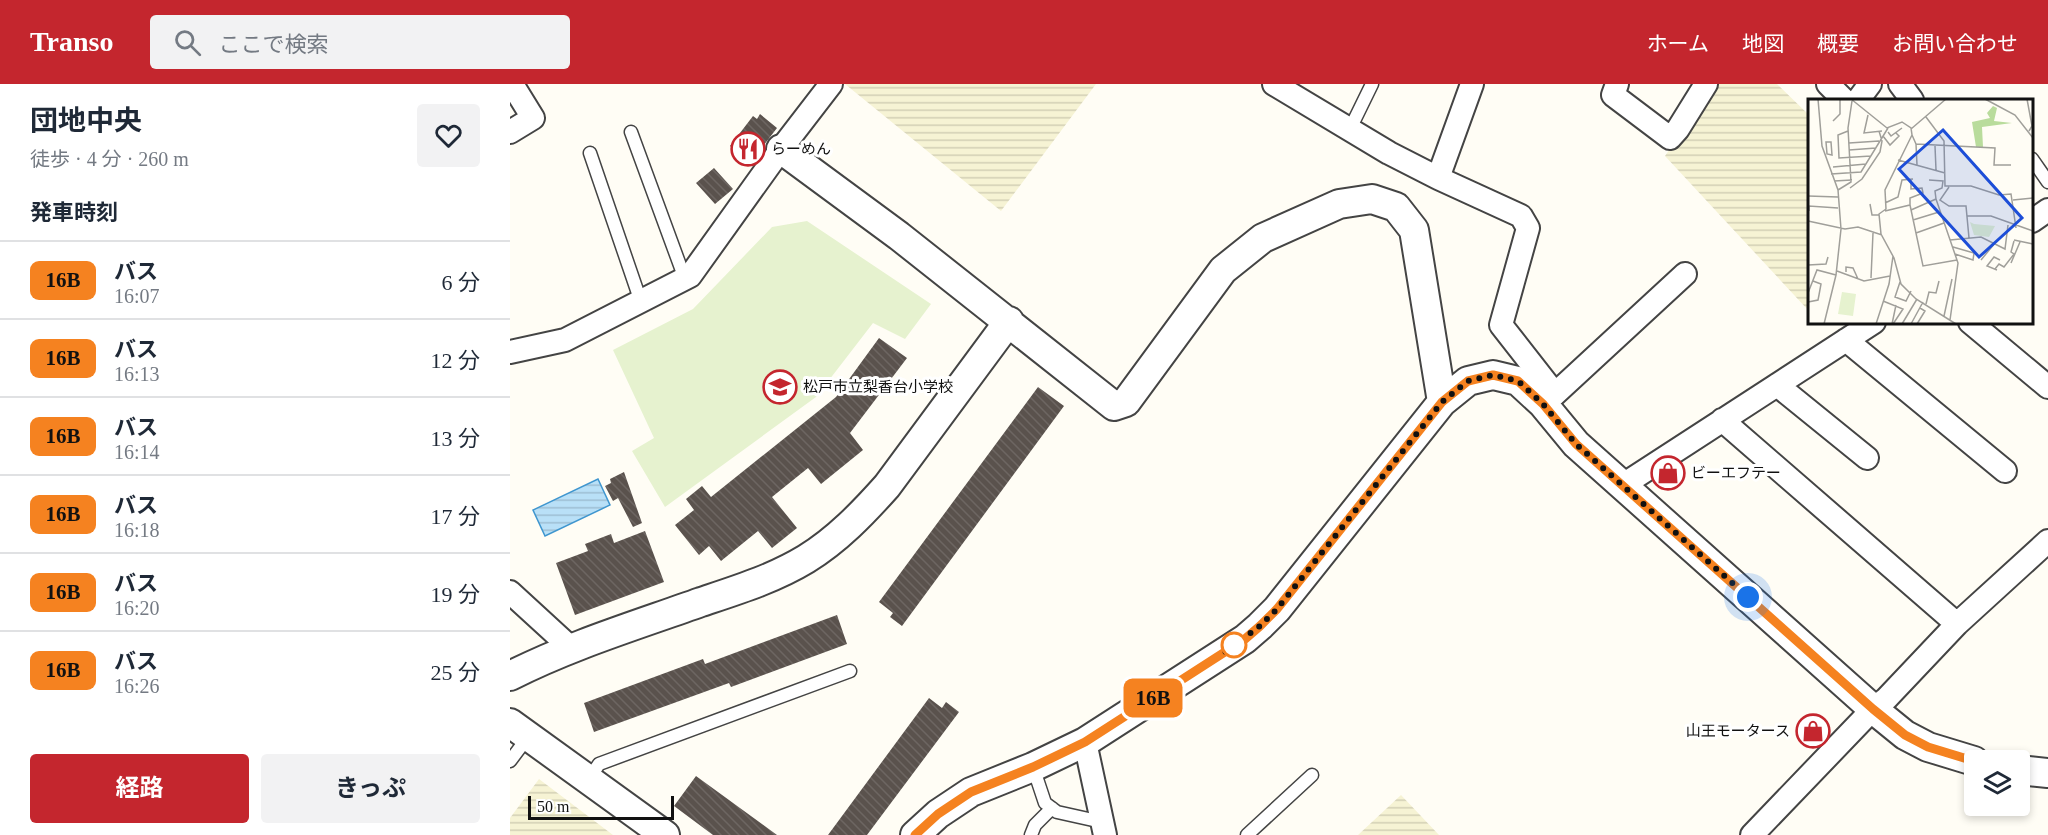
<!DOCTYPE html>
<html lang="ja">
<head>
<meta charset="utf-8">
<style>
	:root { --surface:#fff; --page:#f2f2f3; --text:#1f2937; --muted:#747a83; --line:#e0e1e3; --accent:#c4262e }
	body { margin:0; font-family:"Times New Roman","Noto Sans JP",serif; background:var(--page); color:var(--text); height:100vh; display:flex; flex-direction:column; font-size:22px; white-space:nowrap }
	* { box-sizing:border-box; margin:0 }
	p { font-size:20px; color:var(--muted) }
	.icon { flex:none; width:33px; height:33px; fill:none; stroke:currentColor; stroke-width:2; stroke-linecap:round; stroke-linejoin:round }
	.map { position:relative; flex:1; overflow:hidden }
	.drawer { display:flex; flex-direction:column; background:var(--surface); width:510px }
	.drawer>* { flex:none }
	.badge { padding:0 12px; border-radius:9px; font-size:21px; line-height:39px }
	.tools { position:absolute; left:1454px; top:666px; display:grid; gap:12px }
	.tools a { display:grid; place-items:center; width:66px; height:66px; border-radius:6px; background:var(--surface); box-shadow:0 3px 9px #0003; font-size:30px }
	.scale { position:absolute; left:18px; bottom:15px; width:146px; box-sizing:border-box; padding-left:6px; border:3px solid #111; border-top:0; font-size:16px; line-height:21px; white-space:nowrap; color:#111; -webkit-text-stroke:4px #fff; paint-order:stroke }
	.you { position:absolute; width:30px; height:30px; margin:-15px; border:4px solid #fff; border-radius:50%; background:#1a73e8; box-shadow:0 0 0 9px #1a73e833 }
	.map>.badge { position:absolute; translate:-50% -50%; box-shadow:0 0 0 3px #fff }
	h2 { padding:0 30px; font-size:22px; line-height:54px }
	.round { display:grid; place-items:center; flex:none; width:63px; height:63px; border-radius:6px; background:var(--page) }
	.headline { display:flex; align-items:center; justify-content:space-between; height:102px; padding:0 30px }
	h1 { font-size:28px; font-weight:700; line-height:45px }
	.primary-button { display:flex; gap:12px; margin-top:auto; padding:12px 30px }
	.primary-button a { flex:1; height:69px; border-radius:6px; background:var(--accent); color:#fff; font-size:24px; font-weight:700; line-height:69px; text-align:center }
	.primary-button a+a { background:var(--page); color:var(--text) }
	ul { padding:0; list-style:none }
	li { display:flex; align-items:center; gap:18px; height:78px; padding:0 30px; border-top:2px solid var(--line) }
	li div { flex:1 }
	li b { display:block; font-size:22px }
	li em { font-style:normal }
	li .badge { min-width:66px; font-weight:700; text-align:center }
	header { display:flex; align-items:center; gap:36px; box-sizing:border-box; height:84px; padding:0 30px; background:var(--accent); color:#fff }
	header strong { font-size:28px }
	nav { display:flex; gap:33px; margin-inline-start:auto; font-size:21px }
	.search { width:420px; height:54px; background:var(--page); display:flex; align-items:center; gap:15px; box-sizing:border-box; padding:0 21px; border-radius:6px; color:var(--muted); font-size:22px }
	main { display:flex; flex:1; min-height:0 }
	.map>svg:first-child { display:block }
	.farmland { fill:url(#farmland-rules) }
	.pitch { fill:#e6f2cf }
	.water { fill:url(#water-rules); stroke:#3f96cf; stroke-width:1.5 }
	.building { fill:url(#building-back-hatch) }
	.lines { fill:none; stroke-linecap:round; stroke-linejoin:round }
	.service-casing { stroke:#444; stroke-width:15 }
	.minor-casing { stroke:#444; stroke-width:26 }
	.tertiary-casing { stroke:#444; stroke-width:32 }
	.service { stroke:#fff; stroke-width:12 }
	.minor { stroke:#fff; stroke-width:22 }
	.tertiary { stroke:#fff; stroke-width:28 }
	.line-casing { stroke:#fff; stroke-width:14 }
	.line { stroke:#f58220; stroke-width:9 }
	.walk { stroke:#111; stroke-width:6; stroke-dasharray:0 10.8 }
	.stop-dot { fill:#fff; stroke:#f58220; stroke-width:3 }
	.labels { text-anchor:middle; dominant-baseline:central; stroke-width:6; stroke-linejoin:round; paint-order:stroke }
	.poi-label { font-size:15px; fill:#111; stroke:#fff; text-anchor:start }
	.inset-road { fill:none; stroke:#a09f9a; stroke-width:1.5 }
	.view { fill:#1d4ed8; fill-opacity:0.15; stroke:#1d4ed8; stroke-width:3 }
	.inset-edge { fill:none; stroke:#111; stroke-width:3 }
</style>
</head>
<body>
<header>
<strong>Transo</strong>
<div class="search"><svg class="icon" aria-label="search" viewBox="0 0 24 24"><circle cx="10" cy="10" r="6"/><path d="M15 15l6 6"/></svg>ここで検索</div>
<nav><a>ホーム</a><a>地図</a><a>概要</a><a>お問い合わせ</a></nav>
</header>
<main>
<section class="drawer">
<div class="headline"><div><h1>団地中央</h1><p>徒歩 · 4 分 · 260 m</p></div><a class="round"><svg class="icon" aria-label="heart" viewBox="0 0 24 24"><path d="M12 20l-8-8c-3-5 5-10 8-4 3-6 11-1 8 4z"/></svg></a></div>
<h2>発車時刻</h2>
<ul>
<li><span class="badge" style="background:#f58220;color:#111">16B</span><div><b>バス</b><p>16:07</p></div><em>6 分</em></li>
<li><span class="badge" style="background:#f58220;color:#111">16B</span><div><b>バス</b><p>16:13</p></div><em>12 分</em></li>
<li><span class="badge" style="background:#f58220;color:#111">16B</span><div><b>バス</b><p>16:14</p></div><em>13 分</em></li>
<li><span class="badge" style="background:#f58220;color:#111">16B</span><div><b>バス</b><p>16:18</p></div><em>17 分</em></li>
<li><span class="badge" style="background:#f58220;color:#111">16B</span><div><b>バス</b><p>16:20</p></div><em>19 分</em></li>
<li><span class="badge" style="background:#f58220;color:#111">16B</span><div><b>バス</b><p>16:26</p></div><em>25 分</em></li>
</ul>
<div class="primary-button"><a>経路</a><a>きっぷ</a></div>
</section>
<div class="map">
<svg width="1538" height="751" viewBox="0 0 1538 751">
	<defs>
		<pattern id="farmland-rules" width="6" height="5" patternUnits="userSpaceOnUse" patternTransform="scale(1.5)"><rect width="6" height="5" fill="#f6f3d4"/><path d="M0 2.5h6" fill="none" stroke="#d2cfb5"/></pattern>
		<pattern id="water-rules" width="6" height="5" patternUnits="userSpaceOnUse" patternTransform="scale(1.5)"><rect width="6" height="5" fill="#b9e0f7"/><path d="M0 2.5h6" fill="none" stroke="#9ebfd3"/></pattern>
		<pattern id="building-back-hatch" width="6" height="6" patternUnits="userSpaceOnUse" patternTransform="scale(1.5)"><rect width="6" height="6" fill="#5a524d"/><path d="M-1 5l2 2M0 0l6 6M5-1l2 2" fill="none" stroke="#6d6662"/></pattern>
	</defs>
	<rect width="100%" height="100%" fill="#fffdf5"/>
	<path class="farmland" d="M335,0H586L491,127Z
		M1204,0H1267L1299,31V224L1298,226L1155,72Z
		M29,695L103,751H0V734Z
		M891,711L929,751H848Z"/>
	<path class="pitch" d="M297,137L421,220L395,255L363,239L306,313L155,423L122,367L144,354L103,266L183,225L262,143Z"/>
	<path class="water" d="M88,395L100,421L35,452L23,426Z"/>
	<path class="building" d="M250,30L267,44L241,78L220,62L243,32L247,35Z
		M204,84L223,105L205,120L186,99Z
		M369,254L397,274L340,349L353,366L311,400L298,384L262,413L287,444L262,464L248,447L211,477L199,462L189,471L165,441L184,426L176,415L192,402L201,413L326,313Z
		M528,303L554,322L392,542L380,533L383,529L369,518Z
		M114,388L132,439L123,443L108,414L103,417L95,402L101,399L100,395Z
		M135,447L154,498L65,531L46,479L78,467L75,460L101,450L104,459Z
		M327,531L337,560L221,603L219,599L84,648L74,619L193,575L195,580Z
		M419,614L432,624L436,618L449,628L357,751H318Z
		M186,692L267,751H203L164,722Z"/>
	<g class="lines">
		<defs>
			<path id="service" d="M840,45L862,0
				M121,48L175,195
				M80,69L131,218
				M1522,75L1538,98
				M0,677L18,653
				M523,683L535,719L547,728L592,738
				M78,696L89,680L340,587
				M521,751L525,741L542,724
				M737,751L802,691"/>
			<path id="minor" d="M764,0L879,69L928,94
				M962,0L928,94L1011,132L1018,144L991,241L1045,310L1175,190
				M1107,0L1103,11L1160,54L1168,45L1196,0
				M1318,0L1334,16
				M1390,0L1402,16
				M1348,16L1360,0
				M0,48L23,34L2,0
				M1522,137L1538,126
				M1460,238L1538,303
				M1336,256L1495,387
				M0,268L55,256L180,192L271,65L321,0
				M1267,301L1357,374
				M1212,336L1447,540
				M1113,401L1364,238
				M0,508L61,564
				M575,658L595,751
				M1242,751L1363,625L1376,615L1447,540L1538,457"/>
			<path id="tertiary" d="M271,65L389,152L604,322L616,318L713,186L753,154L829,120L862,115L886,123L904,146L932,318
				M0,592C61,561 127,541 191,518C227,506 263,495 296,475C327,456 353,429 377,402L499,237
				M0,639L155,751
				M1509,686L1538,689
				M405,751L428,730L461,708L523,683L575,658L735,555L750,542L767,525L932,318L958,297L983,291L1008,297L1033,320L1066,360L1363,625L1395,651L1418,663L1464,677"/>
		</defs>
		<use href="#service" class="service-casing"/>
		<use href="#minor" class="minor-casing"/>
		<use href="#tertiary" class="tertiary-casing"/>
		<use href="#service" class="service"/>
		<use href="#minor" class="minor"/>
		<use href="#tertiary" class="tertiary"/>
	</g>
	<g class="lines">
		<defs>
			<path id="line" d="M405,751L428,730L461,708L523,683L575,658L735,555L750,542L767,525L932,318L958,297L983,291L1008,297L1033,320L1066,360L1363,625L1395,651L1418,663L1464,677"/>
		</defs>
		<use href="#line" class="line-casing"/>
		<use href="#line" class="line"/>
		<path class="walk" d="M724,561L715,568L750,542L767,525L932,318L958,297L983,291L1008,297L1033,320L1066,360L1238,513"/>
	</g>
	<defs>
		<symbol id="restaurant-ring" viewBox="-11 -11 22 22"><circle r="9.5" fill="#fff" stroke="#c4262e" stroke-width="1.5"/><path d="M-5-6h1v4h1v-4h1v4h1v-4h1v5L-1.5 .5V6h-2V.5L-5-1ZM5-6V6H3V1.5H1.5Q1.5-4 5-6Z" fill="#c4262e"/></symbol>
		<symbol id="school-ring" viewBox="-11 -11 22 22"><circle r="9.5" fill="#fff" stroke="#c4262e" stroke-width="1.5"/><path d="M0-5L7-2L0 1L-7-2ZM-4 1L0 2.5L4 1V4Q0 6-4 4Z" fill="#c4262e"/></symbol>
		<symbol id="shop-ring" viewBox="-11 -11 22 22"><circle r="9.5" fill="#fff" stroke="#c4262e" stroke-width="1.5"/><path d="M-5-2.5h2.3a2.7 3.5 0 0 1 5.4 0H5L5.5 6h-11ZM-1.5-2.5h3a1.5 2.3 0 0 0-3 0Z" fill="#c4262e"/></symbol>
	</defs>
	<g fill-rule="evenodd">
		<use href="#restaurant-ring" x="219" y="46" width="38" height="38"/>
		<use href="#school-ring" x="251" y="284" width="38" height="38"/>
		<use href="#shop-ring" x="1139" y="370" width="38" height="38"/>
		<use href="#shop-ring" x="1284" y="628" width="38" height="38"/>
	</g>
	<circle class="stop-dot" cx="724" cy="561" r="12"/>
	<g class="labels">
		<g class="poi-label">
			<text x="261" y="65">らーめん</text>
			<text x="293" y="303">松戸市立梨香台小学校</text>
			<text x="1181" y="389">ビーエフテー</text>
			<text x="1280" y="647" text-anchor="end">山王モータース</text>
		</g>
	</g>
	<g transform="translate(1298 15)">
		<rect width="225" height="225" fill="#fffdf5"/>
		<path d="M185,7L189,9L186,22L204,24L174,28L175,48H168L164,23L182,19L179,14Z" fill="#b9dc9c"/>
		<path d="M162,123L166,125L187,127L181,138L166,136ZM34,193L48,195L45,217L30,215Z" fill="#e6f2cf"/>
		<path class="inset-road" d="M10,0L14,47L30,91L33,130L28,176L16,225M43,0L79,29L94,23L103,29L104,36L77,91L78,110L71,115L73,135L86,159L93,185L108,200L148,225M177,0L207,16L225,39M219,0L224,27L221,32M60,16L56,34L74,32M118,18L136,42L137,87H163L191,96L203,95L208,129M25,22L32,15V0M103,30L138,0M40,32L30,36L31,59L63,57M80,33L83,37L94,29M104,36L108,45L187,49L186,66H203M75,37L82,46L91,37L88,34M18,43H23L24,56L19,55ZM41,44L71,42M108,45L109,66M127,47L128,71M41,51L68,49M90,61L137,74M25,68L58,65M23,75L53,73L80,29M26,82L44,81M141,88L132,101L141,107H158L161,139M42,89L54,80L72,53L74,42L71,32M30,91L43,83L40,29L44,2M0,97L30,98M128,100L150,164L142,221M205,101L225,99M77,104L90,98L94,81L105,80M62,105L64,116H71M102,106V99L115,94L114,89L103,90V80M103,111L128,100L127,92L134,89L135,82L121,81M1,112V107L30,109M77,112L102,106L115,167L149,161M159,117H183L225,132M105,121L131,113M0,122L37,130L50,128L74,136M108,134L136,124M142,141L173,138L197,150L200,126M206,141L225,145M145,148L166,154L165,161L147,155M173,161L187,144M203,164L212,143M0,166L18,165L20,158M187,170L191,165L196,168L206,155L203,153L206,142M189,171L179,167L186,158L192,161M29,172L56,182L82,177M38,173V168L45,169L50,180M63,179L65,134M92,183L87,198L98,202L103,192M0,194L9,171L28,176M75,202L95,210L85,225M0,203L10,201L11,196L13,185L5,182M118,205L121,193L128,194L131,182M136,217L144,180M68,225L81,185L85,157M84,225L88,206M94,225L109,200M103,225L115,203M109,225L117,212L112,209"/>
		<path class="view" d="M135,31L214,119L171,158L91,70Z"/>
		<rect width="225" height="225" class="inset-edge"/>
	</g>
</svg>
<div class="tools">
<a><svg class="icon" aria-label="layers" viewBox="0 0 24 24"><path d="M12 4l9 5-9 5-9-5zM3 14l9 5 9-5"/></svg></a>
</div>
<div class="scale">50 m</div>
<div class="you" style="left:1238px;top:513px"></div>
<b class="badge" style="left:643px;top:614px;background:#f58220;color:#111">16B</b>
</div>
</main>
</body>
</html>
